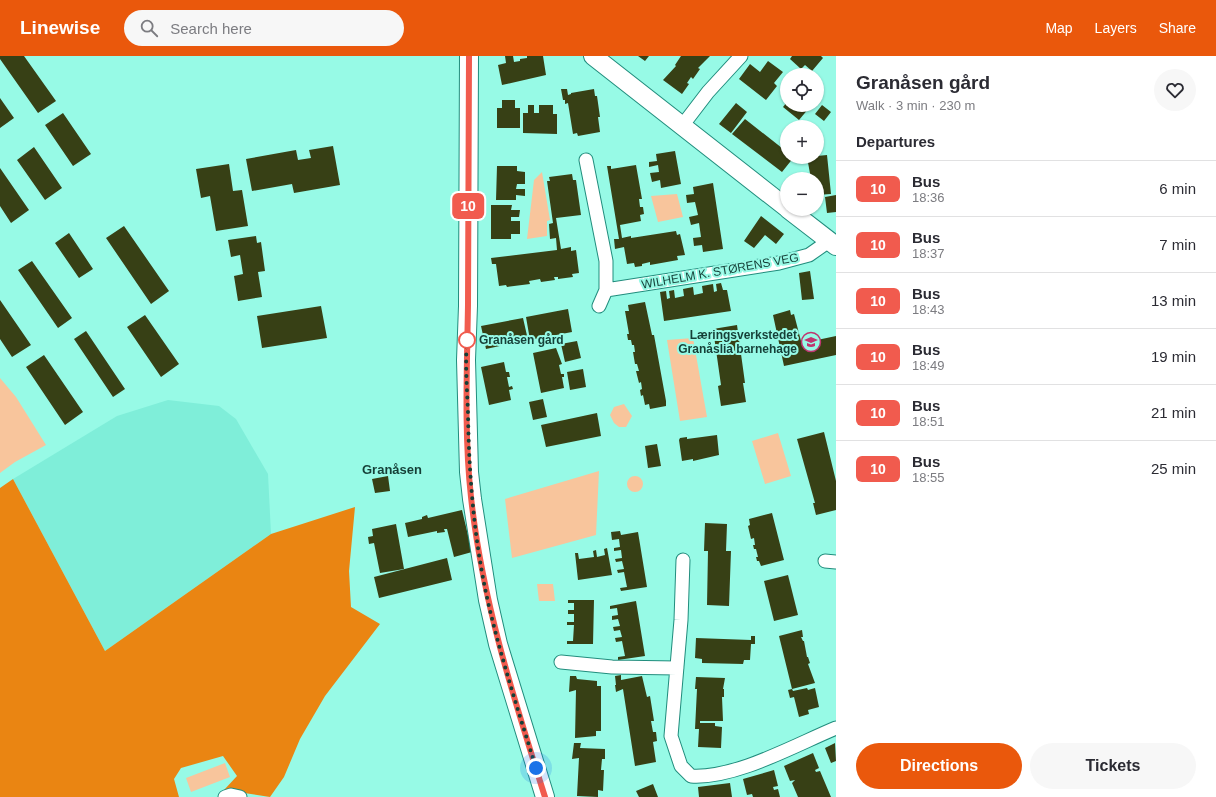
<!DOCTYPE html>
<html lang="en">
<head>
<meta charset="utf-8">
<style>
	:root { --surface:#fff; --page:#f7f7f7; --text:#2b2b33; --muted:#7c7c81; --line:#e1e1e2; --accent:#ea580c }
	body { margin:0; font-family:Arial,sans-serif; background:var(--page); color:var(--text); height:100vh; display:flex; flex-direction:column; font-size:15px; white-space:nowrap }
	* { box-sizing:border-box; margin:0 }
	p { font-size:13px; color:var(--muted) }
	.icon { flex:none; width:22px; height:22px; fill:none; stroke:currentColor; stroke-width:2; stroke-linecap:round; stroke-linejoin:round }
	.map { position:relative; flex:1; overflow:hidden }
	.sheet { display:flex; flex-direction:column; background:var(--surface); width:380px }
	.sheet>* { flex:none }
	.badge { padding:0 8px; border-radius:6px; font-size:14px; line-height:26px }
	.controls { position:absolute; left:780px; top:12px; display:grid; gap:8px }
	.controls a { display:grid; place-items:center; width:44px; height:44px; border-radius:50%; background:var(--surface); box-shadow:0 1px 3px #0004; font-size:20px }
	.you { position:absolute; width:20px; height:20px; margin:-10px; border:3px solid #fff; border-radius:50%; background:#1a73e8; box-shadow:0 0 0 6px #1a73e833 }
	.map>.badge { position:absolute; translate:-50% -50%; box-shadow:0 0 0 2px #fff }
	h2 { padding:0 20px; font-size:15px; line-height:36px }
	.round { display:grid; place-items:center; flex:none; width:42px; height:42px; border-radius:21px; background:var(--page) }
	.head { display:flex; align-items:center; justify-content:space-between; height:68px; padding:0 20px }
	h1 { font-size:19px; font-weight:700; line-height:30px }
	.cta { display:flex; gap:8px; margin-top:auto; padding:8px 20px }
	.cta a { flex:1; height:46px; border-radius:24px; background:var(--accent); color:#fff; font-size:16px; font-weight:700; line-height:46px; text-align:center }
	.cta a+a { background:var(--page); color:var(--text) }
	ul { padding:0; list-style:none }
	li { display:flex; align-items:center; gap:12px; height:56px; padding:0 20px; border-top:1px solid var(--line) }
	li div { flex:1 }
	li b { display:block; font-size:15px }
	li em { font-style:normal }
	li .badge { min-width:44px; font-weight:700; text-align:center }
	header { display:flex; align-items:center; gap:24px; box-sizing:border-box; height:56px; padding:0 20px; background:var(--accent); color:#fff }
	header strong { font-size:19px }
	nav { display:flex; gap:22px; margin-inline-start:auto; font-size:14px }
	.search { width:280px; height:36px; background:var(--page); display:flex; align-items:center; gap:10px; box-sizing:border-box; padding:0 14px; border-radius:22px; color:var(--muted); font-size:15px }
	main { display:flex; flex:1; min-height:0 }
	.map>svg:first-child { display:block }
	.built { fill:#7feed9 }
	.green { fill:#f8c59c }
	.forest { fill:#ea8512 }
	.building { fill:#374015 }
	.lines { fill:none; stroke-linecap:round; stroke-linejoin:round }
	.street-casing { stroke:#218d7d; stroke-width:15 }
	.secondary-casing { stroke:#218d7d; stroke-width:20 }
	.street { stroke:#fff; stroke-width:13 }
	.secondary { stroke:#fff; stroke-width:18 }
	.line-casing { stroke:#fff; stroke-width:9 }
	.line { stroke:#f15b4e; stroke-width:6 }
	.walk { stroke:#153f37; stroke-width:4; stroke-dasharray:0 7.2 }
	.stop-dot { fill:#fff; stroke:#f15b4e; stroke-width:2 }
	.labels { text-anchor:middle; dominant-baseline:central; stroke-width:4; stroke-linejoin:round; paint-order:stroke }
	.street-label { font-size:12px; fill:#153f37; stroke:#97fae6 }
	.poi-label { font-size:12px; font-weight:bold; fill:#153f37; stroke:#97fae6; text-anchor:end }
	.stop-label { font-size:12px; font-weight:bold; fill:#153f37; stroke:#97fae6; text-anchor:start }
	.neighbourhood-label { font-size:13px; font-weight:bold; fill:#153f37; stroke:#97fae6 }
</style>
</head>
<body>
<header>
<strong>Linewise</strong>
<div class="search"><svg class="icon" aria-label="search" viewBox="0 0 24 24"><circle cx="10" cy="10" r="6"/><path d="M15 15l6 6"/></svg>Search here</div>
<nav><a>Map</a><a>Layers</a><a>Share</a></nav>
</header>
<main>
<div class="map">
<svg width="836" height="741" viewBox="0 0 836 741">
	<rect width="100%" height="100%" fill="#97fae6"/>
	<path class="built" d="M168,344L219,350L236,363L268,418L271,478L105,595L13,423L117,360Z"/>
	<path class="green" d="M542,116L550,164L547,165V180L527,183L534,124Z
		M677,138L683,161L658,166L651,140Z
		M693,282L707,361L680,365L667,284Z
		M0,322L16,341L46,389L15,406L0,417Z
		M624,348L632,360L626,371H619L614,367L610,359L614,351Z
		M778,377L791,420L765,428L752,385Z
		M599,415L596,479L512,502L505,443Z
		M627 428a8 8 0 1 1 16 0a8 8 0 1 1-16 0Z
		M537,528H553L555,545H539Z
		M225,707L230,721L191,736L186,722Z"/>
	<path class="forest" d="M13,423L105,595L271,478L355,451L349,515L351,551L380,568L325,640L300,683L284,721L270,741L224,734L237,720L223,700L181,712L174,723L179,741H0V432Z"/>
	<path class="building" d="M0,0H24L56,45L38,57L0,3Z
		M505,0H513L514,6L520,5V3L527,2V0H543L546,19L502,29L498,9L506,7Z
		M638,0H649L645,5Z
		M681,0H710L698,12L700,13L693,23L691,21L687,27L689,28L682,38L663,24L676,10L675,9Z
		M792,0H821L823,2L812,15L805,9L801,13L790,3Z
		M768,5L783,16L774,27L777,30L766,44L739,23L750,8L760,16Z
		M561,33H567L568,39L571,38V37L594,33L595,40H597L600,61H598L600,76L578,80L577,77L573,78L568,47L565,48V44H563Z
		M0,42L14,62L0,72Z
		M502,44H515V52H520V72H497V52H502Z
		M787,46V49H805L809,52L799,64L783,51Z
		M736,47L747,56L731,77L719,68Z
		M528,49H534V57H539V49H553V58H557V78L523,77V57H528Z
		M822,49L831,56L824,65L815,58Z
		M63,57L91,98L73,110L45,69Z
		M745,63L787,96V101H794L782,116L732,78Z
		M333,90L340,129L294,137L292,128L252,135L246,103L296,94L298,104L311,102L309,94Z
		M34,91L62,132L45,144L17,104Z
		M675,95L681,128L661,132L660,124L652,126L650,117L659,116L658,109L649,111V106L657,105L656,98Z
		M827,99L831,138L817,139V123H811L807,101Z
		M229,108L233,135L242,134L248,170L216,175L210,140L201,142L196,113Z
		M636,109L642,143H639L640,151H643L644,158L640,159L641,165L620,169L622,182L631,180V182L676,175L677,179L680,178L685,199L677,200L678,204L650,209V206L642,208V210L635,211L634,207L627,208L624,191L615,193L614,183H619L607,110H611V113Z
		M497,110H517V115L525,116V128H517L516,133H525V140L516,139V144H496Z
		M0,112L29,154L11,167L0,150Z
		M572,118L573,124H576L581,159L556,162L561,193L571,191V195L576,194L579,217L572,218L573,221L558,223V221H554L555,224L541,226L540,223L529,225L530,228L507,231L506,229L499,230L496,208H492L491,202L557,194L556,182L550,183L549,168L553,167L547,125H550L549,121Z
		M713,127L723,193L703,196L702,189L694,190L693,182L701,181L699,167L691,169L689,161L698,159L695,146L687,147L686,139L694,138L693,131Z
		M836,139V156L827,157L825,141Z
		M491,149H512L511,154H520L519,161H511V165H520V178H511V183H491Z
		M761,160L784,178L776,188L765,179L754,192L744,185Z
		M124,170L169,235L151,248L106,182Z
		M69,177L93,213L79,222L55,187Z
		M256,180L257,187L261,186L265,215L258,216L262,241L238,245L234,220L243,218L240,199L231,201L228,184Z
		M32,205L72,262L58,272L18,214Z
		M810,215L814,243L802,244L799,217Z
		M721,227L723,234H727L731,255L664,265L660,236L666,235L667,243L670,242L669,235L674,234L675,242L684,240L683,233L693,231L694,239L703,237L702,230L713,228L714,236L717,235L716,228Z
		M0,244L31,289L12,301L0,283Z
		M645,246L652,279H654L666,345V350L650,353L649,348L645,349L643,339L641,340L640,334L642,333L641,326L639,327L636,315H639L637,308H635L633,296H635L634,289H632L631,284H628L627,278H629L625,255H629L628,249Z
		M321,250L327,282L262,292L257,260Z
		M568,253L572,276L530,284L526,261Z
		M790,254L791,259L794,258L802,289L803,287L836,280V299L784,310L773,259Z
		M145,259L179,308L161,321L127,271Z
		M523,262L528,284L486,293L481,270Z
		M737,269L745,327H743L746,346L721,350L718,330L721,329L713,273Z
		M86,275L125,333L113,341L74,283Z
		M577,285L581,302L565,306L561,288Z
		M556,292L562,308L559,309L561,318H564V321H562L564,332L541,337L533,297Z
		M44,299L83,356L65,369L26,311Z
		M504,306L506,316H509L510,321H507L509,331L512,330L513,333L509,334L511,344L489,349L481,311Z
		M583,313L586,331L570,334L567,316Z
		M543,343L547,361L533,364L529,346Z
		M597,357L601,380L546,391L541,369Z
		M824,376L836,425V454L816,459L813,447H815L797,383Z
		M717,379L719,399L693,405V403L682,405L679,384L680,382L687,381V383Z
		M657,388L661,410L648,412L645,390Z
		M388,420L390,435L375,437L372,423Z
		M462,454L472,496L454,501L447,473H444L445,476L437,477V475L408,481L405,467L422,463V461L427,459L428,462Z
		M772,457L784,504L761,510L759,505H757L756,501H758L756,493H754L753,489H755L754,482L751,483L748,470L750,469L749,463Z
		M705,467L727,468L726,495H731L729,550L707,549L708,495H704Z
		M396,468L404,513L380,517L374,487L369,488L368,481L373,480L372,473Z
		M620,475L621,479L638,476L647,531L621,535L620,532L627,531L624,516L618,517L617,514L624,513L622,505L616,506L615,503L622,502L621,494L614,495V492L620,491L619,483L612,484L611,476Z
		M607,492L612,519L578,524L575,497H578L579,503L594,501L593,495L596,494L597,501L605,499L604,493Z
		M447,502L452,524L379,542L374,521Z
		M788,519L798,559L774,565L764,525Z
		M568,544H594L593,588H567V585H573L574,569H567V566H574V558H568V554H574V547H568Z
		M636,545L645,600L618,604V601L625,600L622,585L616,586L615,582L622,581L620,574L614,575L613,571L620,570L618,563L612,564V560L618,559L617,552L610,553V550Z
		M802,574L803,581H801L803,585H804L807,601H808L810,607L808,608L815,627L792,633L793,635L807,632L808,634L815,632L819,651L808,654L809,658L799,661L794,641L790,642L788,634L792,633L779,580Z
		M751,580H755V588H751L750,604H744L743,608L702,607V603L695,602L696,582L751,584Z
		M621,619V624L642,620L647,641L650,640L654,665H651L653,676H656L657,685L653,686L656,706L635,710L623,633L616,636L615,629H616L615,620Z
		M570,620H576L577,623L597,625V630H601V675H596V680L575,682L576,634L569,636Z
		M696,621L725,622L723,633H724V641H722L723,665H700V667H715V670L722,671L721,692L698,691L699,673H695L697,633H695Z
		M574,687H581L580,692L605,693V703H602L601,714H604L603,735L598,734V741L577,740L579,702L572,703Z
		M835,687L836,705L831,707L825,692Z
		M813,697L819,712L815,714L816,716L820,715L831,741H798L792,727L795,724L790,725L784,710Z
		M774,714L778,730L773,731L774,734L778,733L780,741H753L752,738L747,739L743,723Z
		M730,727L732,741H699L698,731Z
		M653,728L658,741H639L636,735Z"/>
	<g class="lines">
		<defs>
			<path id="street" d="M682,70L708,36L741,0
				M586,104L606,205V234L599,250
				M606,234L779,207L809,199L829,185
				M683,504L681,564L671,680L681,710L691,720C735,723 795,689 836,672
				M825,505L836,506
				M561,606L612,611L677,612
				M225,741L231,739L240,741"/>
			<path id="secondary" d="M469,0L468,250L466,304L469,416L472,443L488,544L498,588L545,741
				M593,0L787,152
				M788,153L836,190"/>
		</defs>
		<use href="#street" class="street-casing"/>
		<use href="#secondary" class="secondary-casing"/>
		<use href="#street" class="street"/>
		<use href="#secondary" class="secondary"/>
	</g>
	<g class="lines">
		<defs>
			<path id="line" d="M469,0C468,83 469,166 468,249C467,313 464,378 471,441C482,544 514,643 545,741"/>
		</defs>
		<use href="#line" class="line-casing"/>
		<use href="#line" class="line"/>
		<path class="walk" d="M467,284C465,308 467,332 468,357C469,420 474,484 488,546C501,602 519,657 536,712"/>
	</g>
	<defs>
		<symbol id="school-ring" viewBox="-11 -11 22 22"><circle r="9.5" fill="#97fae6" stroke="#bf356f" stroke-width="1.5"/><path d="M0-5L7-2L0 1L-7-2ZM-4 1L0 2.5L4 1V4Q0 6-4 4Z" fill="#bf356f"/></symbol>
	</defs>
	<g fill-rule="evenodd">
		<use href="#school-ring" x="800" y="275" width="22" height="22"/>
	</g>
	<circle class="stop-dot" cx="467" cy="284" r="8"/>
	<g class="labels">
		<g class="street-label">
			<text transform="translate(720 215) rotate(-10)">WILHELM K. STØRENS VEG</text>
		</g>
		<g class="poi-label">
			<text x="797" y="279">Læringsverkstedet<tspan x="797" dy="14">Granåslia barnehage</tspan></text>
		</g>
		<g class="stop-label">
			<text x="479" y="284">Granåsen gård</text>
		</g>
		<g class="neighbourhood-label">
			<text x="392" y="413">Granåsen</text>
		</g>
	</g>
</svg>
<div class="controls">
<a><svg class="icon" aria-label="locate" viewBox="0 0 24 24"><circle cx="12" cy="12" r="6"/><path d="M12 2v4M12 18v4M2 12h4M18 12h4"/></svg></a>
<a>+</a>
<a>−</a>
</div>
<div class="you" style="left:536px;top:712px"></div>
<b class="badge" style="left:468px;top:150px;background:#f15b4e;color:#fff">10</b>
</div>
<section class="sheet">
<div class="head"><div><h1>Granåsen gård</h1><p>Walk · 3 min · 230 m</p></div><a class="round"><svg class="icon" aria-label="heart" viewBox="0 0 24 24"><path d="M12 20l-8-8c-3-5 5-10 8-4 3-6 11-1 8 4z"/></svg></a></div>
<h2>Departures</h2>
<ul>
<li><span class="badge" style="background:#f15b4e;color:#fff">10</span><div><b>Bus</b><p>18:36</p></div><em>6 min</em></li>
<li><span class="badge" style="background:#f15b4e;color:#fff">10</span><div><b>Bus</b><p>18:37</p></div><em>7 min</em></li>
<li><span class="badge" style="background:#f15b4e;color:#fff">10</span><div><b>Bus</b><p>18:43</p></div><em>13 min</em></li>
<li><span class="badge" style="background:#f15b4e;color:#fff">10</span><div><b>Bus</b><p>18:49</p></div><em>19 min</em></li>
<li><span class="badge" style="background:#f15b4e;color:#fff">10</span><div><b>Bus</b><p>18:51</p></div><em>21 min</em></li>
<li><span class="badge" style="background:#f15b4e;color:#fff">10</span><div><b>Bus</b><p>18:55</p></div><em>25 min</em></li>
</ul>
<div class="cta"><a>Directions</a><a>Tickets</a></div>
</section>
</main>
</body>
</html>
